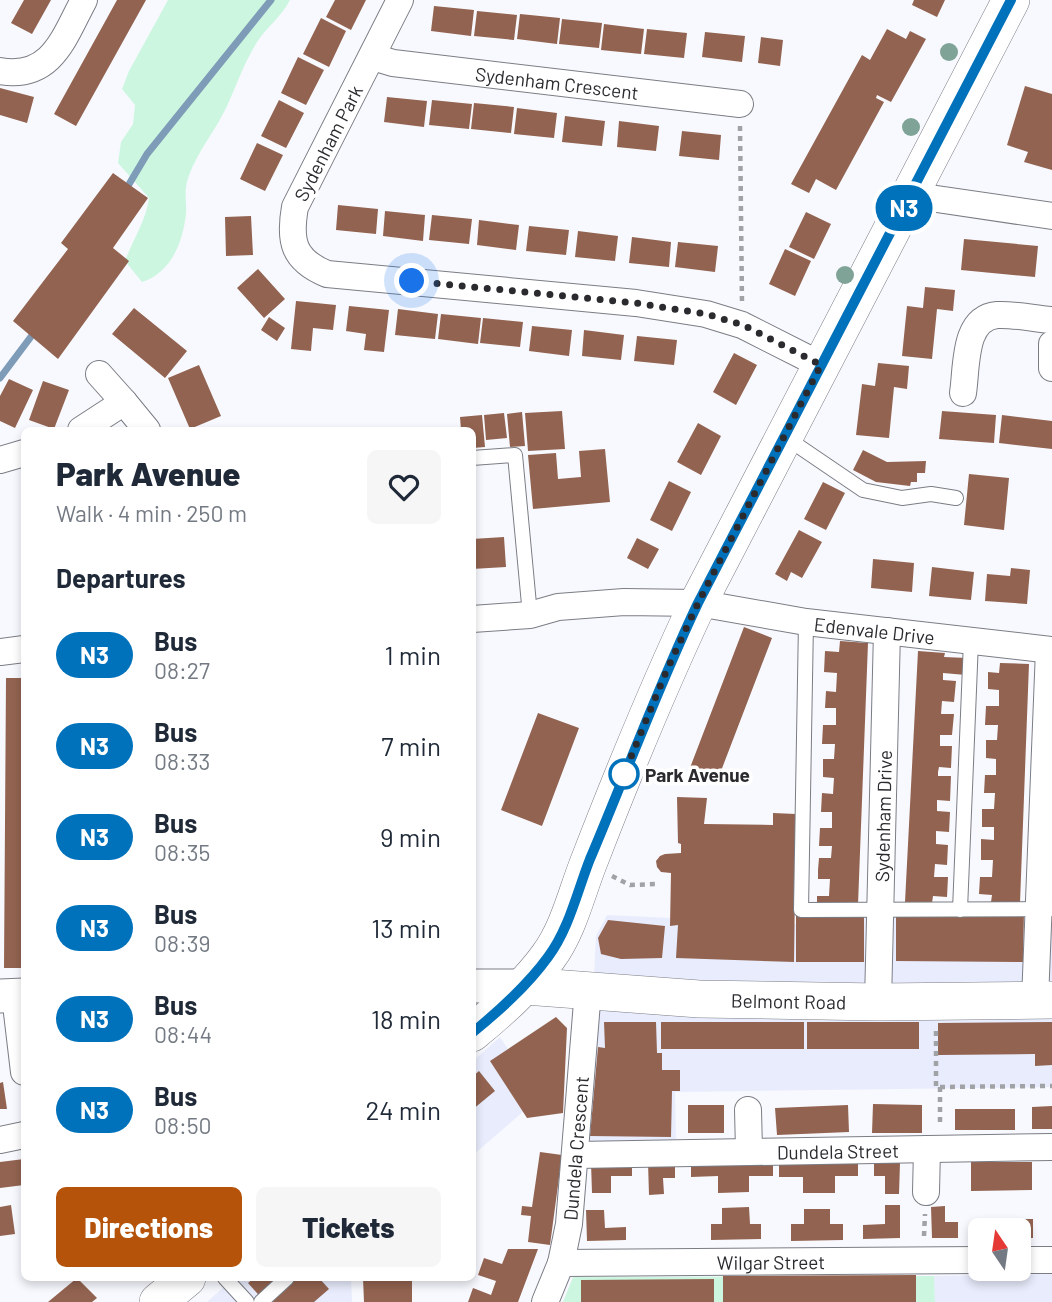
<!DOCTYPE html>
<html lang="en">
<head>
<meta charset="utf-8">
<style>
	:root { --surface:#fff; --page:#f6f6f7; --text:#1f2937; --muted:#747a83; --accent:#b45309 }
	body { margin:0; font-family:Barlow,sans-serif; background:var(--page); color:var(--text); height:100vh; display:flex; flex-direction:column; font-size:26px; white-space:nowrap }
	* { box-sizing:border-box; margin:0 }
	p { font-size:23px; color:var(--muted) }
	.icon { flex:none; width:38px; height:38px; fill:none; stroke:currentColor; stroke-width:2; stroke-linecap:round; stroke-linejoin:round }
	.map { position:relative; flex:1; overflow:hidden }
	.sheet { position:absolute; left:21px; top:427px; width:455px; height:854px; display:flex; flex-direction:column; background:var(--surface); border-radius:10px; box-shadow:0 4px 10px #0003 }
	.sheet>* { flex:none }
	.badge { padding:0 14px; border-radius:23px; font-size:24px; line-height:46px }
	.needle { width:46px; rotate:347deg }
	.controls { position:absolute; left:968px; top:1218px; display:grid; gap:14px }
	.controls a { display:grid; place-items:center; width:63px; height:63px; border-radius:10px; background:var(--surface); box-shadow:0 4px 10px #0003; font-size:35px }
	.you { position:absolute; width:35px; height:35px; margin:-18px; border:5px solid #fff; border-radius:50%; background:#1a73e8; box-shadow:0 0 0 10px #1a73e833 }
	.map>.badge { position:absolute; translate:-50% -50%; box-shadow:0 0 0 4px #fff }
	h2 { padding:0 35px; font-size:26px; line-height:63px }
	.round { display:grid; place-items:center; flex:none; width:74px; height:74px; border-radius:10px; background:var(--page) }
	.headline { display:flex; align-items:center; justify-content:space-between; height:119px; padding:0 35px }
	h1 { font-size:33px; font-weight:800; line-height:52px }
	.primary-button { display:flex; gap:14px; margin-top:auto; padding:14px 35px }
	.primary-button a { flex:1; height:80px; border-radius:10px; background:var(--accent); color:#fff; font-size:28px; font-weight:800; line-height:80px; text-align:center }
	.primary-button a+a { background:var(--page); color:var(--text) }
	ul { padding:0; list-style:none }
	li { display:flex; align-items:center; gap:21px; height:91px; padding:0 35px }
	li div { flex:1 }
	li b { display:block; font-size:26px }
	li em { font-style:normal }
	li .badge { min-width:77px; font-weight:700; text-align:center }
	.map>svg:first-child { display:block }
	.built { fill:#e8ecfc }
	.green { fill:#ccf6e0 }
	.lines { fill:none; stroke-linecap:round; stroke-linejoin:round }
	.stream { stroke:#7e9cb7; stroke-width:7 }
	.building { fill:#926350 }
	.service-casing { stroke:#7b7d85; stroke-width:16 }
	.minor-casing { stroke:#7b7d85; stroke-width:28 }
	.tertiary-casing { stroke:#7b7d85; stroke-width:35 }
	.secondary-casing { stroke:#7b7d85; stroke-width:38 }
	.path { stroke:#a1a2a6; stroke-width:4.5; stroke-dasharray:5 5; stroke-linecap:butt }
	.service { stroke:#fff; stroke-width:14 }
	.minor { stroke:#fff; stroke-width:26 }
	.tertiary { stroke:#fff; stroke-width:33 }
	.secondary { stroke:#fff; stroke-width:37 }
	.tree { fill:#80a397 }
	.line-casing { stroke:#fff; stroke-width:16 }
	.line { stroke:#0072bc; stroke-width:10 }
	.walk { stroke:#2b2b2f; stroke-width:7; stroke-dasharray:0 12.6 }
	.stop-dot { fill:#fff; stroke:#0072bc; stroke-width:3.5 }
	.labels { text-anchor:middle; dominant-baseline:central; stroke-width:7; stroke-linejoin:round; paint-order:stroke }
	.street-label { font-size:19px; fill:#2b2b2f; stroke:#fff }
	.stop-label { font-size:19px; font-weight:bold; fill:#2b2b2f; stroke:#fff; text-anchor:start }
</style>
</head>
<body>
<div class="map">
<svg width="1052" height="1302" viewBox="0 0 1052 1302">
	<rect width="100%" height="100%" fill="#f8f9fe"/>
	<path class="built" d="M796,911H1052V1087L675,1092L676,1143L586,1142L596,936L607,915L796,924Z
		M500,1037L540,1097L473,1155V1061Z
		M1052,1274V1302H935L934,1276Z
		M234,1278H351L352,1302H207Z"/>
	<path class="green" d="M168,0H290C282,16 267,27 257,42C244,63 237,84 227,106C215,132 195,154 187,182C184,192 187,204 186,214C183,242 171,273 142,282L125,261C133,239 146,221 149,198L118,163L121,142L133,124L135,105L122,89L129,71Z
		M934,1276L935,1302H563L573,1277Z"/>
	<g class="lines">
		<path class="stream" d="M125,191L147,154L271,0
			M0,378L36,330"/>
	</g>
	<path class="building" d="M24,0H51L32,34L11,23Z
		M117,0H146L76,126L54,114Z
		M335,0H366L351,30L326,17Z
		M914,0H945L937,17L912,5Z
		M434,6L474,10L471,36L431,31Z
		M477,11L517,15L514,40L474,36Z
		M520,14L560,18L557,44L517,39Z
		M321,18L346,31L329,67L303,54Z
		M562,19L602,23L599,48L559,44Z
		M604,24L644,29L641,54L601,50Z
		M647,29L687,33L684,58L644,54Z
		M887,29L906,39L910,31L926,39L891,102L877,95L876,98L884,102L836,190L816,179L809,193L791,184L862,55L870,60Z
		M705,32L745,36L742,62L702,57Z
		M761,37L783,40L780,66L758,63Z
		M298,57L324,70L306,105L281,93Z
		M1025,86L1052,94V170L1024,162L1028,152L1007,145Z
		M0,88L34,97L27,123L0,115Z
		M387,97L427,101L424,127L384,122Z
		M279,100L304,113L286,148L261,136Z
		M432,100L472,104L469,129L429,125Z
		M474,103L514,107L511,133L471,129Z
		M517,108L557,113L554,138L514,134Z
		M565,116L605,121L602,146L562,142Z
		M619,121L659,126L656,151L617,147Z
		M682,131L721,135L719,160L679,156Z
		M257,143L283,155L265,191L240,179Z
		M113,173L148,198L113,248L129,261L58,359L13,321L68,249L61,243Z
		M338,205L378,209L376,234L336,230Z
		M385,211L425,215L423,241L383,236Z
		M806,212L831,224L814,259L789,247Z
		M432,215L472,219L469,244L429,240Z
		M251,216L253,255L226,256L225,217Z
		M479,220L519,225L516,250L477,245Z
		M529,226L569,230L566,255L526,251Z
		M578,231L618,236L615,261L575,257Z
		M632,237L671,242L669,267L629,263Z
		M964,239L1038,246L1035,277L961,270Z
		M678,242L718,246L715,272L675,267Z
		M785,249L811,261L795,296L769,284Z
		M258,269L285,299L264,318L237,288Z
		M925,287L955,290L953,311L937,309L932,359L902,356L907,306L923,308Z
		M296,301L336,305L333,330L313,328L311,351L291,349Z
		M349,306L389,310L384,352L364,350L366,334L346,331Z
		M134,308L187,351L165,378L112,334Z
		M398,309L438,314L435,339L395,335Z
		M441,314L481,318L478,344L438,339Z
		M269,317L285,328L277,341L261,330Z
		M483,318L523,322L520,347L480,343Z
		M532,326L572,330L569,356L529,351Z
		M584,330L624,335L621,360L582,356Z
		M637,336L677,340L674,365L634,361Z
		M734,353L757,365L736,405L713,392Z
		M878,363L909,366L907,389L894,387L889,438L856,435L862,384L875,386Z
		M199,365L221,416L190,429L168,378Z
		M9,379L33,390L15,428L0,421V396Z
		M43,381L69,390L54,429L29,420Z
		M562,411L565,449L528,451L525,413Z
		M942,411L996,415L994,443L939,439Z
		M522,412L525,446L510,447L507,414Z
		M504,413L507,438L486,440L484,415Z
		M482,415L485,447L472,448V430H461L460,417Z
		M1002,415L1052,421V449L999,443Z
		M698,423L721,436L701,475L677,462Z
		M605,449L610,502L533,509L528,455L556,453L558,479L581,477L579,451Z
		M863,450L887,462L926,461L925,473H917V482H911L910,486L876,482L853,470Z
		M969,474L1009,478L1004,530L964,525Z
		M669,481L691,492L672,531L650,520Z
		M823,482L845,493L826,530L804,519Z
		M799,530L822,542L802,578L791,572L787,581L775,574Z
		M504,537L506,567L472,569V539Z
		M637,538L659,549L648,569L627,558Z
		M873,559L914,563L912,592L871,588Z
		M932,567L974,572L971,600L929,596Z
		M1011,568L1030,570L1027,604L985,601L987,574L1010,576Z
		M744,627L772,638L716,784L688,773Z
		M840,641L868,643L858,905L817,904V896H829L830,879H818V870L819,858H831L832,846H819L820,828H832V812H821L822,793L833,794L834,778L823,777V759H834L835,744H822L823,725H836V708H825L826,691L836,692L837,673L824,672L825,651L839,652Z
		M918,651L945,653L944,657L967,658L966,675L943,673V680L956,681L954,702L942,701L941,714H954L952,735H940V746H952L951,768L939,767L938,772V776H951L950,801L937,800V811L950,812L949,832L936,831V844L948,845L947,865L935,864L934,877H948L947,897L933,896L932,903L905,902Z
		M1000,663L1029,664L1020,903L991,902L992,895L979,894L980,877H992L993,860H981V839L994,840V827H982V809H994L995,793H984L985,775H996V759L986,758V740H997L998,725H985L986,706H999V690L988,689V672L999,673Z
		M6,678H24V968H4Z
		M538,713L579,728L542,826L501,810Z
		M677,797L707,798L704,824L773,825V813L796,814L794,962L676,958L678,925L670,926L671,873L661,872L657,867L656,861L660,856L665,854L681,853V844L678,843Z
		M796,911H864V962H796Z
		M896,911H1024L1023,962L896,961Z
		M608,920L665,926L662,958L621,959L601,954L598,938Z
		M556,1017L567,1028L563,1113L527,1118L490,1061Z
		M604,1022H656L657,1053H662V1070H680V1091H672L671,1137L590,1136L598,1047L605,1048Z
		M661,1022H804V1049H661Z
		M807,1022H919V1049H807Z
		M1052,1022V1065L1035,1066V1054L938,1055V1023Z
		M479,1071L495,1091L472,1110V1077Z
		M3,1082L7,1109H0V1083Z
		M873,1104L922,1105V1133H872Z
		M688,1105H724V1133H688Z
		M848,1105L849,1132L777,1135L775,1108Z
		M1052,1106V1129H1032V1107Z
		M955,1109H1015V1130H955Z
		M540,1152L562,1155L550,1245L528,1242L531,1216L521,1215L522,1206L532,1207Z
		M24,1159V1185L0,1188V1162Z
		M691,1160H773V1176H749V1192L718,1193V1176L691,1177Z
		M648,1162H675V1178H663L664,1194L649,1195Z
		M779,1162H858V1176H835V1193H803V1177H779Z
		M971,1162H1032V1190L971,1191Z
		M591,1163H632V1176H611V1193H592Z
		M874,1163H900L899,1194H885V1176H874Z
		M11,1205L15,1234L0,1236V1207Z
		M885,1205H900V1238L863,1239V1225L885,1224Z
		M945,1206V1222H958V1238H932L931,1207Z
		M749,1207L750,1224H761V1239L711,1240V1224H722V1208Z
		M804,1209H830V1224H843V1240L791,1241V1224H804Z
		M586,1210H604L605,1228L626,1227V1240L587,1241Z
		M977,1219H1033V1238H1018V1230H980V1238H977Z
		M508,1249H538L518,1302H468L473,1288L491,1295L496,1281L478,1275L484,1258L502,1264Z
		M916,1275V1302H723V1276Z
		M77,1278L97,1298L92,1302H48Z
		M254,1278H319L329,1289L314,1302H265L248,1283Z
		M363,1278H412V1302H364Z
		M714,1279V1302H581V1280Z"/>
	<g class="lines">
		<defs>
			<path id="service" d="M785,437L863,490L902,498L931,494L956,498
				M472,458L515,455L530,615
				M806,622L801,910L1052,909
				M960,910L971,641
				M225,1278L247,1302
				M261,1302L287,1278"/>
			<g id="minor">
				<path d="M400,0L295,207C289,241 293,260 327,274L636,303L706,314L742,325L821,365"/>
				<path id="s1" d="M373,57L393,63L740,104"/>
				<path d="M0,71C52,80 64,37 84,0"/>
				<path d="M912,192L930,198L1052,216"/>
				<path d="M1052,344V368"/>
				<path d="M963,393C967,367 963,318 997,315C1015,314 1035,319 1052,320"/>
				<path d="M124,402L147,430"/>
				<path d="M81,430L124,402L99,374"/>
				<path d="M0,460L24,453"/>
				<path id="s2" d="M472,619L530,615L558,607L624,602L698,603L806,622L1052,650"/>
				<path d="M0,652L24,649"/>
				<path d="M15,996L24,1072"/>
				<path d="M1035,1000L1049,650"/>
				<path id="s3" d="M878,1002L887,631"/>
				<path d="M748,1110L749,1150"/>
				<path d="M0,1140L24,1135"/>
				<path id="s4" d="M576,1155L1052,1147"/>
				<path d="M926,1192L927,1149"/>
				<path d="M1018,1260H1052"/>
				<path id="s5" d="M561,1263L980,1260"/>
				<path id="s6" d="M545,1302L561,1263L569,1224L588,990"/>
			</g>
			<path id="tertiary" d="M472,986H525
				M0,996L24,995"/>
			<g id="secondary">
				<path id="s7" d="M525,986L699,999L878,1002L1052,1000"/>
				<path d="M472,1033C500,1010 527,986 548,957C568,930 576,895 588,864C622,776 658,688 698,603L1011,0"/>
				<path d="M158,1302L187,1278"/>
			</g>
		</defs>
		<use href="#service" class="service-casing"/>
		<use href="#minor" class="minor-casing"/>
		<use href="#tertiary" class="tertiary-casing"/>
		<use href="#secondary" class="secondary-casing"/>
		<path class="path" d="M740,126L742,303
			M612,876L630,885L658,884
			M936,1031V1087L1052,1086
			M940,1087V1125
			M924,1236L925,1214"/>
		<use href="#service" class="service"/>
		<use href="#minor" class="minor"/>
		<use href="#tertiary" class="tertiary"/>
		<use href="#secondary" class="secondary"/>
	</g>
	<g class="tree">
		<circle cx="949" cy="52" r="9"/>
		<circle cx="911" cy="127" r="9"/>
		<circle cx="845" cy="275" r="9"/>
	</g>
	<g class="lines">
		<defs>
			<path id="line" d="M472,1033C500,1010 527,986 548,957C569,929 577,892 590,859C626,774 658,687 698,603L1011,0"/>
		</defs>
		<use href="#line" class="line-casing"/>
		<use href="#line" class="line"/>
		<path class="walk" d="M412,281L636,303L706,314L743,325L821,365L698,603L666,672L624,774"/>
	</g>
	<circle class="stop-dot" cx="624" cy="774" r="14"/>
	<g class="labels">
		<g class="street-label">
			<text stroke="none"><textPath href="#s1" startOffset="186">Sydenham Crescent</textPath></text>
			<text transform="translate(328 143) rotate(-63)">Sydenham Park</text>
			<text stroke="none"><textPath href="#s2" startOffset="406">Edenvale Drive</textPath></text>
			<text stroke="none"><textPath href="#s3" startOffset="186">Sydenham Drive</textPath></text>
			<text stroke="none"><textPath href="#s7" startOffset="264">Belmont Road</textPath></text>
			<text stroke="none"><textPath href="#s6" startOffset="158">Dundela Crescent</textPath></text>
			<text stroke="none"><textPath href="#s4" startOffset="262">Dundela Street</textPath></text>
			<text stroke="none"><textPath href="#s5" startOffset="210">Wilgar Street</textPath></text>
		</g>
		<g class="stop-label">
			<text x="645" y="774">Park Avenue</text>
		</g>
	</g>
</svg>
<div class="controls">
<a><svg class="needle" viewBox="-14 -14 28 28"><path d="M0-13l5 13h-10z" fill="#e53935"/><path d="M0 13l5-13h-10z" fill="#747a83"/></svg></a>
</div>
<div class="you" style="left:412px;top:281px"></div>
<b class="badge" style="left:904px;top:208px;background:#0072bc;color:#fff">N3</b>
<section class="sheet">
<div class="headline"><div><h1>Park Avenue</h1><p>Walk · 4 min · 250 m</p></div><a class="round"><svg class="icon" aria-label="heart" viewBox="0 0 24 24"><path d="M12 20l-8-8c-3-5 5-10 8-4 3-6 11-1 8 4z"/></svg></a></div>
<h2>Departures</h2>
<ul>
<li><span class="badge" style="background:#0072bc;color:#fff">N3</span><div><b>Bus</b><p>08:27</p></div><em>1 min</em></li>
<li><span class="badge" style="background:#0072bc;color:#fff">N3</span><div><b>Bus</b><p>08:33</p></div><em>7 min</em></li>
<li><span class="badge" style="background:#0072bc;color:#fff">N3</span><div><b>Bus</b><p>08:35</p></div><em>9 min</em></li>
<li><span class="badge" style="background:#0072bc;color:#fff">N3</span><div><b>Bus</b><p>08:39</p></div><em>13 min</em></li>
<li><span class="badge" style="background:#0072bc;color:#fff">N3</span><div><b>Bus</b><p>08:44</p></div><em>18 min</em></li>
<li><span class="badge" style="background:#0072bc;color:#fff">N3</span><div><b>Bus</b><p>08:50</p></div><em>24 min</em></li>
</ul>
<div class="primary-button"><a>Directions</a><a>Tickets</a></div>
</section>
</div>
</body>
</html>
